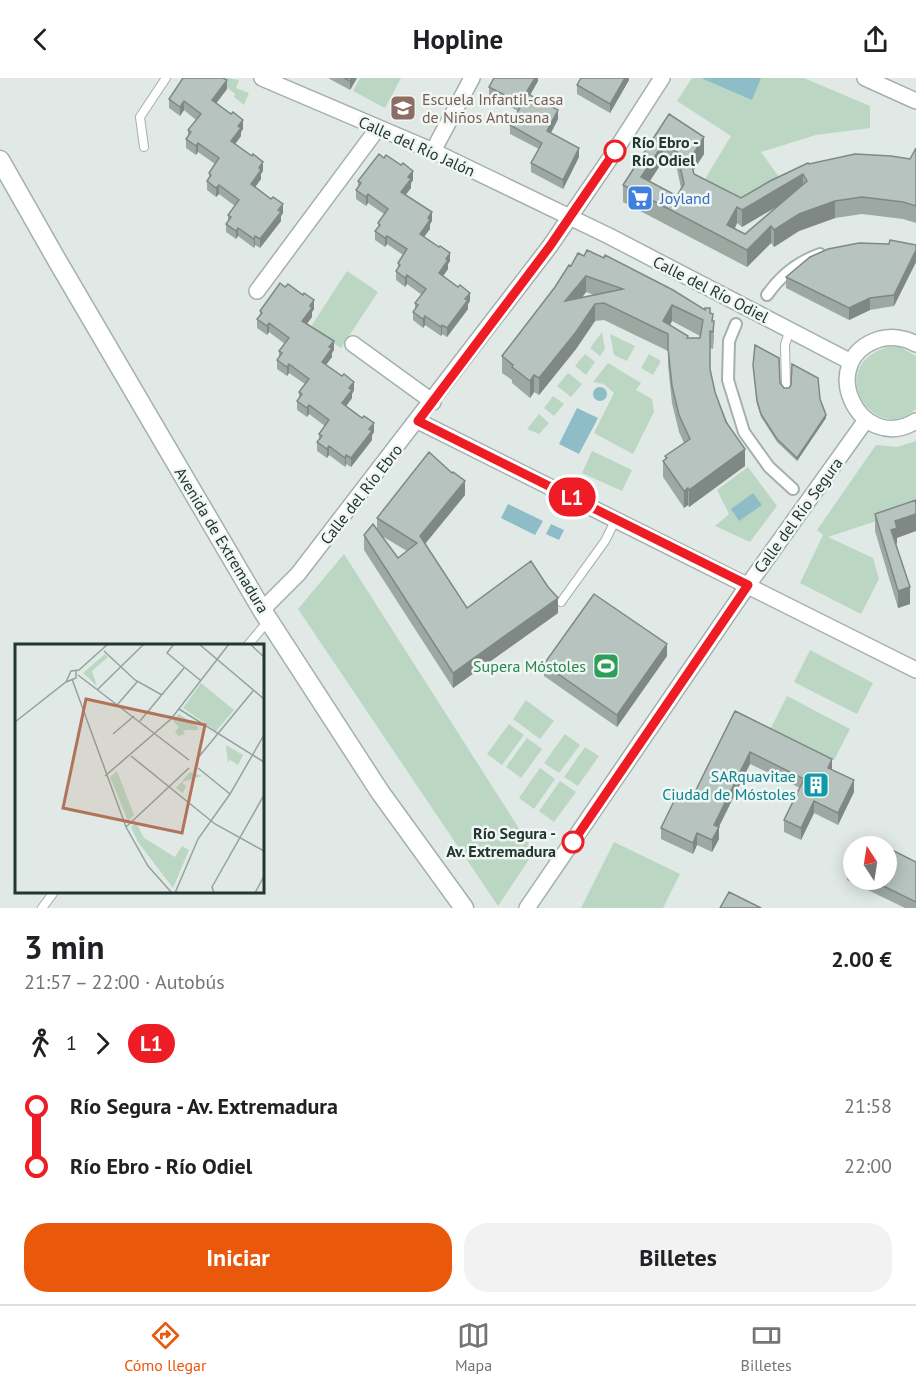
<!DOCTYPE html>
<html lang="es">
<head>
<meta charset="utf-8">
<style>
	:root { --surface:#fff; --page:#f2f2f2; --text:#202124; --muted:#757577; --line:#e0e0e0; --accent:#ea580c }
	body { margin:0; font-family:"PT Sans",sans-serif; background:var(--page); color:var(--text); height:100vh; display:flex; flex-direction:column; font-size:22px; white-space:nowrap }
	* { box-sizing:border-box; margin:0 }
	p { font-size:20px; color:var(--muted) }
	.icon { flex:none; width:33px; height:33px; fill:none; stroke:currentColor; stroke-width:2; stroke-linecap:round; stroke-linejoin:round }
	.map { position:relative; height:830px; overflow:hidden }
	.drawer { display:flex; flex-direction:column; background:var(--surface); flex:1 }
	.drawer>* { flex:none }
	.badge { padding:0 12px; border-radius:20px; font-size:21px; line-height:39px }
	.needle { width:39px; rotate:348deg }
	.controls { position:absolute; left:843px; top:758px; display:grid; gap:12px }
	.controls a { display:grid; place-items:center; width:54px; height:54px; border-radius:50%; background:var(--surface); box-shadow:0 3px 15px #0003; font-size:30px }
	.map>.badge { position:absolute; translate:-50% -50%; box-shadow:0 0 0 3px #fff }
	.legs { display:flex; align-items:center; gap:9px; height:66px; padding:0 24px; font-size:20px }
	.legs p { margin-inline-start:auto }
	.summary { display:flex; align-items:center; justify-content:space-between; height:102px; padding:0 24px }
	h1 { font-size:33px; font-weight:700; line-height:45px }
	.cta { display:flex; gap:12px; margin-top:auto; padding:12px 24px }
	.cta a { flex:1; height:69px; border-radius:24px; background:var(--accent); color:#fff; font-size:24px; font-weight:700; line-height:69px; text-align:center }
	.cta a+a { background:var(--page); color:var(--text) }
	ul { padding:0 24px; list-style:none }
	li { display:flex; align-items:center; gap:21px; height:60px; font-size:22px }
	li i { display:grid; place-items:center; width:9px; height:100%; margin:0 8px; background:currentColor }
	li i::after { content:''; width:15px; height:15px; margin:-8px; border:4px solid; border-radius:50%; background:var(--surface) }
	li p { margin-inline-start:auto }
	li:first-child i { background:linear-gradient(#0000 50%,currentColor 0) }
	li:last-child i { background:linear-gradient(currentColor 50%,#0000 0) }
	header { display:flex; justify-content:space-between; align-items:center; height:78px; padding:0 24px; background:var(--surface); font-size:27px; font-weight:700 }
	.dock { display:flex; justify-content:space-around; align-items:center; height:84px; border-top:2px solid var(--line); background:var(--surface); font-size:16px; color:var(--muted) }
	.dock a { display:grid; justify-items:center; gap:3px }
	.dock .active { color:var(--accent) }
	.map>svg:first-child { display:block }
	.green { fill:#bbd7c4 }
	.water { fill:#8ebdc7 }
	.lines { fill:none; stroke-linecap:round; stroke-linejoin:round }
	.service-casing { stroke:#a4b0ac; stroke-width:10 }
	.pedestrian-casing { stroke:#a4b0ac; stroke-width:14 }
	.minor-casing { stroke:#a4b0ac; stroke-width:18 }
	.tertiary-casing { stroke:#a4b0ac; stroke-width:21 }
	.service { stroke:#fff; stroke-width:8 }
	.pedestrian { stroke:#fff; stroke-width:10 }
	.minor { stroke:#fff; stroke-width:15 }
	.tertiary { stroke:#fff; stroke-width:18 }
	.wall { fill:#9da8a3; fill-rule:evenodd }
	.shaded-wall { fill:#7f8885 }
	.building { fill:#b6c3be; stroke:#7f8885; stroke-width:1.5; fill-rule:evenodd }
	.line-1-casing { stroke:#fff; stroke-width:14 }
	.line-1 { stroke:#ee1c25; stroke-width:9 }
	.stop-1-dot { fill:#fff; stroke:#ee1c25; stroke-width:3 }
	.labels { text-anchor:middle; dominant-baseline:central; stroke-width:5; stroke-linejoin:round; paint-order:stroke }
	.education-label { font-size:16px; fill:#785e54; stroke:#f0f6f3; text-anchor:start }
	.stop-label { font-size:16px; font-weight:bold; fill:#233732; stroke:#f0f6f3; text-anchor:start }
	.street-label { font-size:16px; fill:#233732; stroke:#f0f6f3 }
	.shop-label { font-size:16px; fill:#366cbe; stroke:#f0f6f3; text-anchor:start }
	.leisure-label { font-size:16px; fill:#27864d; stroke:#f0f6f3; text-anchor:end }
	.culture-label { font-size:16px; fill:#0d838f; stroke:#f0f6f3; text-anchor:end }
	.inset-road { fill:none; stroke:#94a29d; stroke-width:1.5 }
	.view { fill:#b1745a; fill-opacity:0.15; stroke:#b1745a; stroke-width:3 }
	.inset-edge { fill:none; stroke:#233732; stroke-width:3 }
</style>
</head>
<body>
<header><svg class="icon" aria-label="back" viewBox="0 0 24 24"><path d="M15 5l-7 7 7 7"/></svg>Hopline<svg class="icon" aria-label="share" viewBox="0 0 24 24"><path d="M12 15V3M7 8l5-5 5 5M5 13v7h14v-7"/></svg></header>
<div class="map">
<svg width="916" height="830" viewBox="0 0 916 830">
	<rect width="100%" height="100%" fill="#e0e9e5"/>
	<path class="green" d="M227,0L239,2L236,10L249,15L244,27L234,19L235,16L223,6Z
		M360,0H401L385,30L353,13Z
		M692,0H804L870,28V50L816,57L761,74L779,99L738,121L705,101L731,58L677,23Z
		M347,193L378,214L341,270L310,250Z
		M602,254L605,271L600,278L590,270Z
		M610,256L635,268L627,283L614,277Z
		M888,269H900L916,278V331C874,369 822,288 888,269Z
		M585,276L595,284L586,297L575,288Z
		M649,276L661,283L653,297L641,290Z
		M608,285L641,305L636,312L652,321L654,334L633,376L594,355L614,315L604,306L593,304Z
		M568,295L582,306L571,319L557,308Z
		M553,318L564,326L554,338L544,330Z
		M539,336L549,345L539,356L527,351Z
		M916,363V430L828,459L873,480L879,501L861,536L800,505L823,457L817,452L876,367L897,369Z
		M592,373L632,392L622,413L582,395Z
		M748,389L777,428L750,464L715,448L729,436L717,412Z
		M344,476L534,774L498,828L298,531Z
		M810,572L873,605L857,636L794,604Z
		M787,618L850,651L834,682L771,650Z
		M526,622L554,643L540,661L513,641Z
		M509,646L524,657L502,687L487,676Z
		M565,656L580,667L559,695L544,685Z
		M527,660L542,671L521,700L506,689Z
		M585,669L599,678L578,708L564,699Z
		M540,690L555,701L534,731L519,720Z
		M560,703L576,714L554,744L539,733Z
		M614,764L680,796L663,830H581Z"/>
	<path class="water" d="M701,0H761L752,22Z
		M593 316a7 7 0 1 1 14 0a7 7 0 1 1-14 0Z
		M577,330L598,340L579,376L559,366Z
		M753,415L762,427L739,443L731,431Z
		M508,426L543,443L535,457L501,440Z
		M551,446L564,452L559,462L546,456Z"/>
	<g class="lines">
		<defs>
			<path id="service" d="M144,69L140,39L166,0
				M786,308L785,267L790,251
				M561,524L605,463L616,441
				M247,568L269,542
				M42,830L54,814"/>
			<path id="pedestrian" d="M767,217C781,197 797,184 820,176
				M736,246L729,263L728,302L744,354L769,389L793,411"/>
			<path id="minor" d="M262,0L433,73L609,158L851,284
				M865,0L916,23
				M433,73L472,0
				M257,213L378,50
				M353,266L433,324
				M916,266C906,260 892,258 880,261C814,281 859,378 916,343
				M418,343L916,592
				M262,532L298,496L550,168L615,73L662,0
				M527,830L748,507L866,342"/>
			<path id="tertiary" d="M0,82L58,184L262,532L380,714L464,830"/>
		</defs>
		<use href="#service" class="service-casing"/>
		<use href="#pedestrian" class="pedestrian-casing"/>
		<use href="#minor" class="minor-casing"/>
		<use href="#tertiary" class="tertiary-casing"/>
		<use href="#service" class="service"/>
		<use href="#pedestrian" class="pedestrian"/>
		<use href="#minor" class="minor"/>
		<use href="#tertiary" class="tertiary"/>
	</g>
	<path class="wall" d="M328,0H357L350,12Z
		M538,0V3L530,17L558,41L551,55L579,79L563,111L531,94V85L539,71L510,56V47L518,33L489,18V9Z
		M629,0V2L610,35L577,16V7Z
		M227,11L216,25L243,51L241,54V58L235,66L263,93L261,96V101L255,109L283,135L281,138V143L260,170L255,167L254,170L238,158L236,161L226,154V146L228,143V137L235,128L219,116L216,119L207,112V103L209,100V95L215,86L198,74L196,77L186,70V61L188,58V52L196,42L184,32L180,38L169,30V21Z
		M669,36L704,76L693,92L694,96L741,120L809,86L910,81L916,70V145L903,141L862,136L835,140L799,153L774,169L771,165L747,189L623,124V107ZM663,83L677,91L681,110L677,118L650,103ZM778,128L745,156L735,151L737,145L742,149Z
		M384,80L401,87L413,102L411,105V110L405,117L432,143L430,146V151L424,159L450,183L448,186V191L443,198L470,223L468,226V231L447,259L442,256L441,258L425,247L423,250L413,242V234L415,231V225L422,217L407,206L405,209L396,202V193L398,190V185L403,177L387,166L385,169L375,162V153L378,150V145L384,136L368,125L366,128L356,121V112L358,109V103Z
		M916,167V184L894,228L870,232L849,242L786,210V199Z
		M571,188L710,235L713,243L714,260L713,271L710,270V291L715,314L745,388L689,429L688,427L684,430L663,399V383L665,381V378L684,365L679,354L672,325L668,287V273L604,242L595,243L576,271L539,317L534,314L530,320L512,305V302L502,295V278ZM586,214L594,217L582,220ZM672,243L700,258V260H688L670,247Z
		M314,231L312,234V239L307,246L334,272L332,275V279L326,287L354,312L352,316V320L346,328L374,354L372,357V362L351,389L346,386L345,389L329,377L327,380L317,373V364L319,361V356L325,348L309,336L307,339L297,332V323L299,320V314L305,306L289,295L287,298L277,291V282L279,279V273L285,266L269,254L267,257L257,250V241L260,238V233Z
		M753,290L780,305L784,310L820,321L826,340L797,383L777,364L761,339L757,326Z
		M465,417L425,466L467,530L558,535L453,610L364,472V457L377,452V440ZM382,458L407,473L398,480Z
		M875,436L897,460L896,467L910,526L898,530L875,453Z
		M667,578L617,649L544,598V586Z
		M735,633L832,692L854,714L838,747L814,735L801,762L784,754V742L800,710L750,686L719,749V761L712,774L697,767L693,776L661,761V750L690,724Z
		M854,777V801H886L916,784V830H905L847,802V790Z"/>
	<path class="shaded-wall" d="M352,0H357L350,12V3Z
		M535,0H538V3L526,24V15Z
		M625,0H629V2L610,35V26Z
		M227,2V11L212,31V22Z
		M184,23V32L180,38V29Z
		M558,32V41L547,62V53Z
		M243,42V51L241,54V58L231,72V63L238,48Z
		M704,59V76L690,98V81Z
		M198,65V74L196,77V68Z
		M663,66V83L641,116V99Z
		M579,70V79L563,111V102Z
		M263,84V93L261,96V101L251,115V106L259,90Z
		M413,93V102L411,105V110L401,123V114L408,99Z
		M803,96V113L742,149V132Z
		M219,107V116L216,119V110Z
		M368,116V125L366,128V119Z
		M835,123V140L799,153L774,169V152L799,136Z
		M283,126V135L281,138V143L260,170V161Z
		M737,129V145L728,162L727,147Z
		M432,134V143L430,146V151L420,164V156L428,140Z
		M771,148V165L747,189V172Z
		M238,150V158L236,161V153Z
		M255,158V167L254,170V161Z
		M387,158V166L385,169V160Z
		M916,172V184L894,228V217Z
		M450,175V183L448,186V191L439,204V195L446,181Z
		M407,197V206L405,209V200Z
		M586,198V214L565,240V223Z
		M470,215V223L468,226V231L447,259V250Z
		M870,220V232L849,242V230Z
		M314,222V231L312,234V239L302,252V243L310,228Z
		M595,226V243L576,271L539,317V300Z
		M672,227V243L666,255L663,243Z
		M425,238V247L423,250V241Z
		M269,245V254L267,257V248Z
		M442,247V256L441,258V249Z
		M334,263V272L332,275V279L322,292V284L329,269Z
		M289,286V295L287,298V289Z
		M534,297V314L530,320V303Z
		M354,304V312L352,316V320L342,334V325L349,310Z
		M309,327V336L307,339V330Z
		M826,337V340L797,383V380Z
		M374,345V354L372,357V362L351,389V380Z
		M329,368V377L327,380V371Z
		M745,371V388L689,429V412Z
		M346,377V386L345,389V380Z
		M465,403V417L420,472V458Z
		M688,410V427L684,430V413Z
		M916,436V453L897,460V467L891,452L895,443Z
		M910,509V526L898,530V513Z
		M558,520V535L453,610V595Z
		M667,566V578L617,649V637Z
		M750,674V686L714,758V747Z
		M832,681V693L828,690Z
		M854,702V714L838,747V735Z
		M814,723V735L801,762V750Z
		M719,749V761L712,774V762Z
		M697,755V767L693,776V765Z"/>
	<path class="building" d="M183,0H223L227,2L212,22L231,36L233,34L243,42L238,48L241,50L231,63L252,78L253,76L263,84L259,90L261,92L251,106L271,121L273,119L283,126L278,132L281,134L260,161L255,158L254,161L238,150L236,153L226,146L231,139L228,137L239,122L219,107L216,110L207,103L211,97L209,95L219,80L198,65L196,68L186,61L191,54L188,52L201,36L184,23L180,29L169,21Z
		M344,0H352L350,3Z
		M494,0H535L526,15L558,32L547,53L579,70L563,102L531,85L542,65L510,47L522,26L489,9Z
		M581,0H625L610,26L577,7Z
		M669,36L704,59L690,81L694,96L741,120L770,103L808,85L809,86L855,76L891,78L910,81L916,70V128L903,124L862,119L835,123L799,136L774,152L771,148L747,172L623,107ZM663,66L677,74L684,106L677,118L641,99ZM803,96L807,103L745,156L727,147L737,129L742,132Z
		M379,76L384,80L386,77L401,87L403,85L413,93L408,99L411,101L401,114L432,134L428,140L430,142L420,156L439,169L440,168L450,175L446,181L448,182L439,195L458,209L460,207L470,215L465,221L468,222L447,250L442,247L441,249L425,238L423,241L413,234L418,227L415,225L426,211L407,197L405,200L396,193L400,187L398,185L407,171L387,158L385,160L375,153L380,147L378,145L388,131L368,116L366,119L356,112L361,105L358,103Z
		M890,162L916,167V172L894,217L870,220L849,230L786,199L810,179L828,171L859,165L889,166Z
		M587,172L604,180L605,177L673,212L705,232V230H710V235L713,236L712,243H714L713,254L710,253V291L715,314L726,344L745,371L689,412L688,410L684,413L663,383L667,380L665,378L690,361L679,337L672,308L668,270V256L604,225L595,226L576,254L539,300L534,297L530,303L512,289L513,287L502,278L555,209L569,187L571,188L578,175L584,178ZM586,198L623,211L565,223ZM672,227L703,242L700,260H687L688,258L663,243Z
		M280,205L285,209L288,206L303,217L304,215L314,222L310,228L312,230L302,243L334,263L329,269L332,270L322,284L342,298L344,296L354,304L349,310L352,312L342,325L362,340L364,338L374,345L369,351L372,353L351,380L346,377L345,380L329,368L327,371L317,364L322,358L319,356L329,342L309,327L307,330L297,323L302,316L299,314L309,301L289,286L287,289L277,282L282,275L279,273L289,260L269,245L267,248L257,241L262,235L260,233Z
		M755,267L779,280L780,305L784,310H789L791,307L792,286L818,300L820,321L826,337L797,380L777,361L761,336L757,323L753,287Z
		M429,374L452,395L453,394L465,403L420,458L467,530L531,483L548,509L558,520L453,595L364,457L373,446L398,480L417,465L377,440Z
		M916,422V436L895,443L897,450L891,452L910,509L898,513L875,436Z
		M594,516L667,566L617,637L544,586Z
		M735,633L832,681L828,690L854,702L838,735L814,723L801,750L784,742L804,701L750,674L714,747L719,749L712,762L697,755L693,765L661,750L677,717L690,724Z
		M886,769L916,784V824L869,801H886Z
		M854,777V793L847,790Z
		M729,814L761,830H720Z"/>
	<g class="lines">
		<defs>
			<path id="line-1" d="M573,764L748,507L418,343L550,168L615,73"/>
		</defs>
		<use href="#line-1" class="line-1-casing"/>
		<use href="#line-1" class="line-1"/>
	</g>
	<defs>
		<symbol id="school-square" viewBox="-11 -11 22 22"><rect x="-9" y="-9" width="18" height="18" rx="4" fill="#8d6e63" stroke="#f0f6f3"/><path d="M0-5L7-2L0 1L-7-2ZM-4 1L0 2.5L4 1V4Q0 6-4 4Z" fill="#fff"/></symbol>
		<symbol id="supermarket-square" viewBox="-11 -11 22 22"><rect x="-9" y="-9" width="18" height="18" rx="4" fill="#3f7fe0" stroke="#f0f6f3"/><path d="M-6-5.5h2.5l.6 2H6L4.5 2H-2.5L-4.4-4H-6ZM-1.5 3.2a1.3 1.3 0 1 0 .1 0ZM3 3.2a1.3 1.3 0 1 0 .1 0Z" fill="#fff"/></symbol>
		<symbol id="stadium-square" viewBox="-11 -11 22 22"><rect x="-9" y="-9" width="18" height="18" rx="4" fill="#2e9e5b" stroke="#f0f6f3"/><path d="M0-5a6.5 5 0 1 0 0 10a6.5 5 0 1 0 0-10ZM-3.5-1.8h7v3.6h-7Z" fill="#fff"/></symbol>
		<symbol id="building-square" viewBox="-11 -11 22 22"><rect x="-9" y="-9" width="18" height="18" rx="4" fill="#0f9aa8" stroke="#f0f6f3"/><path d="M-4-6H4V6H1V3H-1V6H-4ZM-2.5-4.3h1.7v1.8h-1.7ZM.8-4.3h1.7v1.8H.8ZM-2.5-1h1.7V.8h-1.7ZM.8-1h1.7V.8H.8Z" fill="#fff"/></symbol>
	</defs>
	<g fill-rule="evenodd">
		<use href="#school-square" x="388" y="15" width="30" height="30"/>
		<use href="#supermarket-square" x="625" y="105" width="30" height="30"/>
		<use href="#stadium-square" x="591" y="573" width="30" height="30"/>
		<use href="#building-square" x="801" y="692" width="30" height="30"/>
	</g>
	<g class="stop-1-dot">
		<circle cx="615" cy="73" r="10"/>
		<circle cx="573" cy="764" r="10"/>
	</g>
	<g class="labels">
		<g class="education-label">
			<text x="422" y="21">Escuela Infantil-casa<tspan x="422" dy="18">de Niños Antusana</tspan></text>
		</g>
		<g class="stop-label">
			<text x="632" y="64">Río Ebro -<tspan x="632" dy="18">Río Odiel</tspan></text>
			<text x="556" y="755" text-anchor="end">Río Segura -<tspan x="556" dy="18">Av. Extremadura</tspan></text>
		</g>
		<g class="street-label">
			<text transform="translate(417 68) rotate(24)">Calle del Río Jalón</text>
			<text transform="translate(711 211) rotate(27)">Calle del Río Odiel</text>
			<text transform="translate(361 416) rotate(-52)">Calle del Río Ebro</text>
			<text transform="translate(798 437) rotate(-54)">Calle del Río Segura</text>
			<text transform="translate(222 462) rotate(59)">Avenida de Extremadura</text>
		</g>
		<g class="shop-label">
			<text x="660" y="120">Joyland</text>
		</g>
		<g class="leisure-label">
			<text x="586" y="588">Supera Móstoles</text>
		</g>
		<g class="culture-label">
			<text x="796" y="698">SARquavitae<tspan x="796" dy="18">Ciudad de Móstoles</tspan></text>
		</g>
	</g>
	<g transform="translate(15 566)">
		<rect width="249" height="249" fill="#e0e9e5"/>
		<path d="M90,10L93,13L77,27L82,42L68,29ZM186,39L219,66L201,87L168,64ZM164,70L183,83V86H168L170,90L164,92L160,88L164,83L158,77ZM211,101L228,111L223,121L215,116L213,119ZM102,127L119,171L113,177L95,133ZM175,128L187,132L167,138L171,142L168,149L161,144ZM121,179L129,194L160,213L167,202L174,206L158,244L123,198L116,183Z" fill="#bbd7c4"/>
		<path class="inset-road" d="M159,0L152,9L185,36M184,0L249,55M235,0L249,13M89,7L120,36L147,51M63,31L174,116M57,35L111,183L133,222L157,249M51,38L56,27L64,26L93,0M82,46L129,0M102,61L122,38M164,65L249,118M125,77L169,24M0,78L51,38L61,34V27M98,90L119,72M116,112L200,180L249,207M182,115L238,47M183,124L215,150M90,132L156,75L214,0M111,183L174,124M160,249L183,195L215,150L249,91M199,249L197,243L249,151M240,249L249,232"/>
		<path class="view" d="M71,55L190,81L167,189L48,164Z"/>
		<rect width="249" height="249" class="inset-edge"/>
	</g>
</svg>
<div class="controls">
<a><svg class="needle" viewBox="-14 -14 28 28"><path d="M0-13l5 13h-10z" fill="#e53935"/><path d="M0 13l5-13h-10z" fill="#757577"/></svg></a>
</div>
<b class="badge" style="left:572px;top:419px;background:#ee1c25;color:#fff">L1</b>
</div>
<section class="drawer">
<div class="summary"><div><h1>3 min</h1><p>21:57 – 22:00 · Autobús</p></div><b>2.00 €</b></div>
<div class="legs"><svg class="icon" aria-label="walk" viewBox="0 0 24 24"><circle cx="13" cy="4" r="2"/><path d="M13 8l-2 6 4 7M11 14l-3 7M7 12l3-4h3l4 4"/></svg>1<svg class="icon" aria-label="forward" viewBox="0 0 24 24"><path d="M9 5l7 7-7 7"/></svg><b class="badge" style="background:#ee1c25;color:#fff">L1</b></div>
<ul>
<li><i style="color:#ee1c25"></i><b>Río Segura - Av. Extremadura</b><p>21:58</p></li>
<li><i style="color:#ee1c25"></i><b>Río Ebro - Río Odiel</b><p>22:00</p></li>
</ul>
<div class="cta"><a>Iniciar</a><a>Billetes</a></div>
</section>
<nav class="dock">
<a class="active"><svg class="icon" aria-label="directions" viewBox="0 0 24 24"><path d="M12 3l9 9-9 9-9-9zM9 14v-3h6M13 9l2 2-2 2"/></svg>Cómo llegar</a>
<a><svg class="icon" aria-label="map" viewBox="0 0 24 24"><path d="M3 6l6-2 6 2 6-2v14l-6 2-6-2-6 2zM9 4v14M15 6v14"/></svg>Mapa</a>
<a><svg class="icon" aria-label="tickets" viewBox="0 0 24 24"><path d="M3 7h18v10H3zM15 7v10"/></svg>Billetes</a>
</nav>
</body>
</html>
